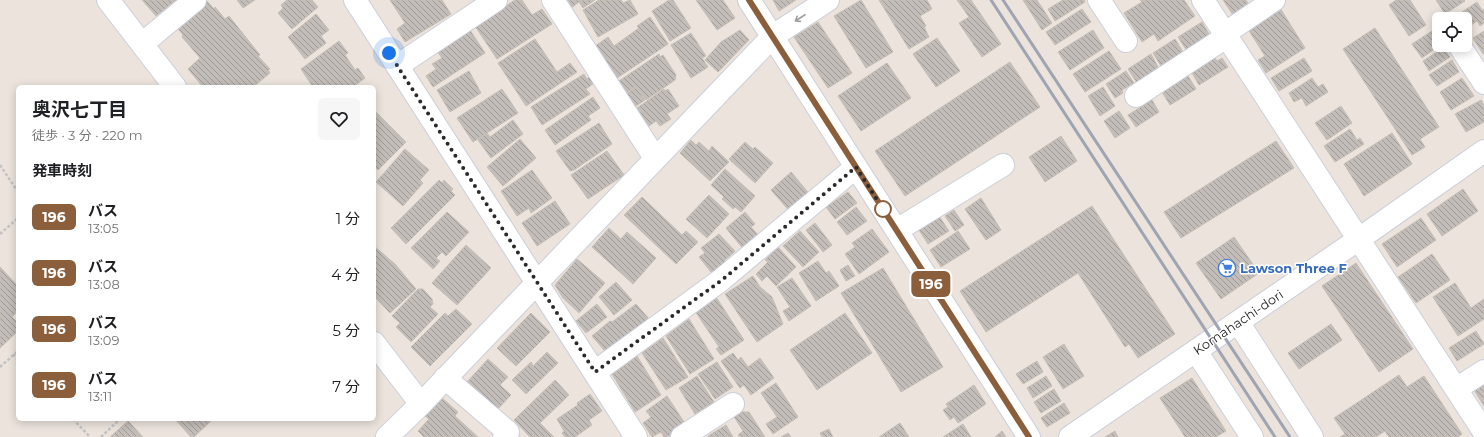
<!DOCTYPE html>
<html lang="ja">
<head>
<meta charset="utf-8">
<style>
	:root { --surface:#fff; --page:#f6f6f6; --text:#202124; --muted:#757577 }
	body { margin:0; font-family:Montserrat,"Noto Sans JP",sans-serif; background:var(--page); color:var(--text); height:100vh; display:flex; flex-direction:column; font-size:15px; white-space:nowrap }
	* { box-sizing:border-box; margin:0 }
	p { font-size:13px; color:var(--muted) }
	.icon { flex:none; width:22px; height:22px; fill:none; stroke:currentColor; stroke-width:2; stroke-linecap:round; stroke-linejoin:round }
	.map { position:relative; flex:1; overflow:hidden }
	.side { position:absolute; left:16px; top:85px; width:360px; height:336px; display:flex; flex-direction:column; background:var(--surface); border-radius:6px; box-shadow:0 2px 10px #0003 }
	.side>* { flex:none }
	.badge { padding:0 8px; border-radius:6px; font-size:14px; line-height:26px }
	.buttons { position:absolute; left:1432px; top:12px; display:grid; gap:8px }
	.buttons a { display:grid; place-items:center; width:40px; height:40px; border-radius:6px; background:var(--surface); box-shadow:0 2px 10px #0003; font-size:20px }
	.you { position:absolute; width:20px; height:20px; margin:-10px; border:3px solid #fff; border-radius:50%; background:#1a73e8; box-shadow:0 0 0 6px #1a73e833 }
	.map>.badge { position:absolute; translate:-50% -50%; box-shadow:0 0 0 2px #fff }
	h2 { padding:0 16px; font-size:15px; line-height:36px }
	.round { display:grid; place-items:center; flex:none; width:42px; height:42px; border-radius:6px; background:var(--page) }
	.headline { display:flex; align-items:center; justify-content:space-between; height:68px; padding:0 16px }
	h1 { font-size:19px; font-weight:700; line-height:30px }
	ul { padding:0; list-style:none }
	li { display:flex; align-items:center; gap:12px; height:56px; padding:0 16px }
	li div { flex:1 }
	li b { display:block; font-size:15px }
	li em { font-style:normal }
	li .badge { min-width:44px; font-weight:700; text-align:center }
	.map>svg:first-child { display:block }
	.building { fill:url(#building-back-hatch); stroke:#c6bfb6 }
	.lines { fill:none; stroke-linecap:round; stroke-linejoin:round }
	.minor-casing { stroke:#cbcfda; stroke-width:24 }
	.path { stroke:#c3c3c3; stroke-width:2.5; stroke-dasharray:3 2; stroke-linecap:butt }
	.minor { stroke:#fff; stroke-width:22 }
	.rail { stroke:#9fa4b3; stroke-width:3 }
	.oneway { stroke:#9f9f9f }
	.line-casing { stroke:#fff; stroke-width:9 }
	.line { stroke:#8b5e3c; stroke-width:6 }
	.walk { stroke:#2a2a2a; stroke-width:4; stroke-dasharray:0 7.2 }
	.stop-dot { fill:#fff; stroke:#8b5e3c; stroke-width:2 }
	.labels { text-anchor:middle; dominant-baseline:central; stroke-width:3; stroke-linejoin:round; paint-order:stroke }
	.shop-label { font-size:13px; font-weight:bold; fill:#366cbe; stroke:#fff; text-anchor:start }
	.street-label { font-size:13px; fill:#2a2a2a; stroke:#fff }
</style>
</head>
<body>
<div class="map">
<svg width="1484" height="437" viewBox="0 0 1484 437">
	<defs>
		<pattern id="building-back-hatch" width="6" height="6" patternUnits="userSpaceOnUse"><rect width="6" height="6" fill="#c3bdb9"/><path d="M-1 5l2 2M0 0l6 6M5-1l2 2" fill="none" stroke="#9f9a97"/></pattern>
	</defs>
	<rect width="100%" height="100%" fill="#ebe3dc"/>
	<path class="building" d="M142,0H176L156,16Z
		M237,0H255L243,8Z
		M287,0H312L318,7L292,29L278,13L283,8L281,5Z
		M390,0H442L451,14L405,42L397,29L405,23Z
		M515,0H522L532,15L542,9L552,24L497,59L475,26Z
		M560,0H595L583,8L579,2L567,11Z
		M599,0H621L623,3L630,0L638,14L598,37L583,10Z
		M669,0H673L691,28L670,41L652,11Z
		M696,0H723L735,18L717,30Z
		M773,0H796L779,11Z
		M861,0L893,52L866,68L834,16Z
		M879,0H927L932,9L920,16L926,26L924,27L929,37L909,49Z
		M957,0H971L1001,44L982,57L959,23L969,17Z
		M1023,0H1037L1052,23L1042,30Z
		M1063,0H1084L1085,2L1055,21L1048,9Z
		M1140,0H1184L1195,16L1158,41L1154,34L1142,42L1124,13L1142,2Z
		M1223,0H1246L1249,5L1233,15Z
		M1396,0H1410L1426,25L1409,36L1389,5Z
		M1436,0H1464L1465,1L1445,14Z
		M207,1L214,9L215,7L225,19L229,16L260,55L258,56L270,69L268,70L270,73L253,87H203L188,69L200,58L182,37L183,35L176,26Z
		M1477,2L1482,10L1484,9V23L1480,26L1477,21L1465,29V19H1458L1456,16Z
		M1280,8L1305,48L1266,73L1258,60L1265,56L1248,29Z
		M1082,9L1091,22L1055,45L1046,32Z
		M316,14L329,30L321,36L326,43L305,59L288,37Z
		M650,17L668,44L617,78L602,56L591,49L608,37L614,46L639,28L637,26Z
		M818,22L852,73L828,88L794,37Z
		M1202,22L1209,34L1208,38L1187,51L1178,37Z
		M1375,28L1439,127L1420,139L1425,147L1412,155L1343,49Z
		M470,30L485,53L433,87L426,76L436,69L432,64L442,58L437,51Z
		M740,30L749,40L718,72L705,60L721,42Z
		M1093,30L1104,48L1070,70L1058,52Z
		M1432,31L1440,45L1422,58L1412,44Z
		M1484,31V54H1483L1473,38Z
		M691,33L706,56L702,58L708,67L691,78L671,45Z
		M937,38L960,71L936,87L913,54Z
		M535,39L557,72L570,63L577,72L526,106L498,63Z
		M1175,39L1183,52L1161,66L1153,53Z
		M339,41L348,53L345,55L355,70L358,68L365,78L353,87H313L301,69Z
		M1443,48L1450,57L1429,71L1423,61Z
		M1109,51L1121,69L1085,92L1073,74Z
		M659,54L660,57L663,55L676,75L675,80L646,100L636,86L624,95L616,83Z
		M1151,54L1159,69L1137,83L1128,69Z
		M1214,56L1217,61L1222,58L1228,67L1199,85L1191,71Z
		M1304,58L1312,71L1279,91L1271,78Z
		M1452,60L1459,72L1437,86L1429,75Z
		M1010,62L1040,107L905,196L875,151Z
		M887,63L911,98L861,131L838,96Z
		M469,71L481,93L450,112L437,90Z
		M1126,71L1134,83L1122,90L1123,93L1115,98L1106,84Z
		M584,74L587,79L589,77L594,83L586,89L590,94L542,125L531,107Z
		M1188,76L1196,89L1170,105L1162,92Z
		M1312,78L1318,87L1323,84L1328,92L1306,106L1302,98L1294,102L1289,93Z
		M1462,78L1474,96L1451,110L1440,92Z
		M636,87L645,100L630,110L622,97Z
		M1103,87L1115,106L1100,116L1088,96Z
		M502,89L518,113L473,142L457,118Z
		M664,89L665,91L668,89L679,106L667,114L671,119L660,126L656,121L649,126L637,108Z
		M593,97L600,108L588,116L591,120L555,145L545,130Z
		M1152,100L1159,112L1136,127L1128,115Z
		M1481,100L1484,105V122L1466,132L1455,114Z
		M1341,106L1352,123L1327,140L1315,123Z
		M374,110L406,142L378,170L374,166Z
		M1119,111L1130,128L1115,138L1104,121Z
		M513,120L523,134L491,158L478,140L487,133L490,137Z
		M599,123L612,144L574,170L570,171L556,151Z
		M1350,129L1357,140L1360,138L1364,144L1335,162L1324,146Z
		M1392,133L1412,164L1364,196L1344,164Z
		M1061,136L1077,161L1045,182L1029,157Z
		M520,139L536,158L503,186L487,167Z
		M691,140L696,145L699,142L709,151L712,146L729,162L710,181L680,153Z
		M1276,141L1294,168L1181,238L1164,212Z
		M745,142L753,149L755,147L773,163L755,183L729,159Z
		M405,149L429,170L420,180L423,183L403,206L376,182Z
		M607,151L624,175L588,199L571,175Z
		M725,169L755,196L741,212L735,207L733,209L722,199L724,197L711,185Z
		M532,170L552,198L531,213L529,208L517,216L501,191Z
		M791,172L812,197L792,214L771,190Z
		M439,180L442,183L444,180L453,189L451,191L455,195L406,244L391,228Z
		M1463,189L1478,211L1442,236L1427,214Z
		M848,192L857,203L835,219L826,207Z
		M709,195L729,214L707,238L686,219Z
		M642,197L682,235L686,231L698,242L676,264L624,215Z
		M981,198L1001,230L986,240L965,209Z
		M555,201L570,224L537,246L522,223Z
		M1092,206L1175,334L1138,358L1129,344L1125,347L1078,273L986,332L960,291Z
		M856,207L867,221L847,235L837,222Z
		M954,210L964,225L955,231L945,216Z
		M447,212L469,232L446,256L442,252L436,258L440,261L433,269L411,248Z
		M745,212L755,224L751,227L760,237L744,250L726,228Z
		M939,216L949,231L928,244L919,230Z
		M1421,218L1436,240L1397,267L1382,244Z
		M815,223L832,245L823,252L806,230Z
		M609,228L621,239L627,232L656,258L633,284L592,247Z
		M872,229L889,252L859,274L845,254L855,247L852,243Z
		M800,231L819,252L803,267L783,246Z
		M958,231L970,249L941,267L930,250Z
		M719,234L735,251L724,261L729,266L715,277L699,257L705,253L701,248Z
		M1234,237L1259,273L1221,299L1196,263Z
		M466,245L491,268L457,305L432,283Z
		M374,246L395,264L416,289L390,313L374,296Z
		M778,247L796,267L776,286L767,276L762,281L756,274L768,262L765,260Z
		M1432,254L1450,280L1416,303L1398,277Z
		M577,259L605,283L579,313L563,298L555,285Z
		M818,261L826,273L829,271L839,286L816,301L799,273Z
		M1356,263L1413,349L1379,372L1322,286Z
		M848,265L855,276L846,281L840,270Z
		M0,267L18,286V311L12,317L18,323V331L0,348Z
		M883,268L943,367L901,392L841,293Z
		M753,276L760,287L772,297L783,324L757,342L725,294Z
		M792,278L811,306L789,321L783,311L790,307L777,287Z
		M616,282L632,300L614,315L599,297Z
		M1455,283L1471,308L1484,299V319L1458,336L1433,297Z
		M418,289H423L432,299L433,304L430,307L438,314L411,342L396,327L400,323L392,316Z
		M716,297L744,340L721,355L716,349L719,347L695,311Z
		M597,304L607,317L586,333L576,321Z
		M636,304L650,320L609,356L592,336L610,321L612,322Z
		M456,309L472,324L430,366L411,347L445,313L448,316Z
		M531,313L550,332L516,366L497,348Z
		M845,313L872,353L817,390L790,350Z
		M689,319L714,359L690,374L666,336Z
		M1331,324L1342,340L1299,369L1288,353Z
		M1476,331L1484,344L1457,361L1449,348Z
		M663,338L688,377L666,390L642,353Z
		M1064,344L1084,376L1063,389L1043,357Z
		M547,352L558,363L526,394L512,380L531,362L533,366Z
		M733,353L738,360L741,357L748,367L760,358L774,378L751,395L744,385L740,388L721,361Z
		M637,356L661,395L635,412L612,374Z
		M488,359L508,377L500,385L511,395L497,410L467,382Z
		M1037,361L1043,372L1023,384L1016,374Z
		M717,362L733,387L715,399L698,374Z
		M1399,375L1407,387L1424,376L1462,434L1458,437H1389L1385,431L1376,437H1340L1345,434L1334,418Z
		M697,376L714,402L695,414L679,388Z
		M1046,376L1052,386L1033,398L1027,388Z
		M1192,378L1226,431L1216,437H1185L1160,398Z
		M555,380L569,395L540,423L554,437H530L514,420Z
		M776,383L798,417L773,434L766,424L777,417L761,393Z
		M1484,384V406L1474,390Z
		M974,385L986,404L958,423L954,417L950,420L943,410L948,407L946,404Z
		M1054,389L1061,401L1041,413L1034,402Z
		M590,394L602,411L589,420L592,425L575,437H565L562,433L564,431L557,419L578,405L577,403Z
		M667,396L686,425L667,437H664L661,432L652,437L643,423L651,417L646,411Z
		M442,398L458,412L455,416L478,437H424L418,431L429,419L425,416Z
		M1064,403L1070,413L1047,427L1041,418Z
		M738,412H749L765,437H740L738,435L743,431L733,415Z
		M175,419H213L194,437H191Z
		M128,421L143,437H110Z
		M900,423L909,437H879Z
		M963,424L971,437H943Z
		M726,425L733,437H709L708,436Z
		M829,429L833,437H822L820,433Z
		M1002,431L1006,437H995Z
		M1115,431L1118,437H1105Z
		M788,433L791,437H781Z"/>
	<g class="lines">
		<defs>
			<path id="minor" d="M108,0L175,87
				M355,0L636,437
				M553,0L655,158
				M749,0L1029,437
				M1099,0L1126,41
				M1203,0L1484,432
				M1224,34L1274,0
				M142,44L195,0
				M1459,45L1484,83
				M397,66L496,0
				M1136,96L1226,37
				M897,230L1003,165
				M1238,322L1312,437
				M374,343L421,404
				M1196,351L1252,437
				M595,372L721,280L856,167
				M445,378L508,432L504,437
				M1456,389L1484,371
				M387,437L421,404L773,36L828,0
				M682,437L733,404
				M1070,437L1359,239L1484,151"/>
		</defs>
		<use href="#minor" class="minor-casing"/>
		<path class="path" d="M0,165L18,192
			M0,234L18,218
			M13,354L18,360
			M0,367L18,351
			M73,419L90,437
			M101,437L120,419"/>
		<use href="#minor" class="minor"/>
		<path class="rail" d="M991,0L1275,437
			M1003,0L1290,437"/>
	</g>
	<defs><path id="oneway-shaft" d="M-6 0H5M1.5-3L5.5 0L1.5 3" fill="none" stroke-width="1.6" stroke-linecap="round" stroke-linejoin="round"/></defs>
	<use class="oneway" href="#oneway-shaft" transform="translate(800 18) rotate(147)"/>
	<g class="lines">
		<defs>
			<path id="line" d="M749,0L1029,437"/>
		</defs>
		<use href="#line" class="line-casing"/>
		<use href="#line" class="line"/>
		<path class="walk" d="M389,53L595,372L722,280L856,167L883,209"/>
	</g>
	<defs>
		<symbol id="supermarket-ring" viewBox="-11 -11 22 22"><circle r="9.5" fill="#fff" stroke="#3f7fe0" stroke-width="1.5"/><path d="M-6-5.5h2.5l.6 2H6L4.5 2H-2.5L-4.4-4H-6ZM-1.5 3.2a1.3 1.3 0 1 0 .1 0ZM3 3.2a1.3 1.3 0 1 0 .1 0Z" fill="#3f7fe0"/></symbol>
	</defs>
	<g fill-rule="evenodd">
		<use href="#supermarket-ring" x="1217" y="258" width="20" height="20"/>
	</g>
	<circle class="stop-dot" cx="883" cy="209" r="8"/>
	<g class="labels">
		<g class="shop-label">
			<text x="1240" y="268">Lawson Three F</text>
		</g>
		<g class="street-label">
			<text transform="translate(1238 322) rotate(-34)">Komahachi-dori</text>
		</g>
	</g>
</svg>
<div class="buttons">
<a><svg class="icon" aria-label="locate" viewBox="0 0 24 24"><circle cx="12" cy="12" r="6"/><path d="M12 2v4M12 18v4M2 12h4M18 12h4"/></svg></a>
</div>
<div class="you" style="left:389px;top:53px"></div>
<b class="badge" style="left:931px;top:284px;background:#8b5e3c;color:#fff">196</b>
<section class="side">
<div class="headline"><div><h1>奥沢七丁目</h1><p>徒歩 · 3 分 · 220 m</p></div><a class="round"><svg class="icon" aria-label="heart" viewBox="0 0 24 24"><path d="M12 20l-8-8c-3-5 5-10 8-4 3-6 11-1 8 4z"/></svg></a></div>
<h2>発車時刻</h2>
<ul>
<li><span class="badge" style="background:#8b5e3c;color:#fff">196</span><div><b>バス</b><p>13:05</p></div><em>1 分</em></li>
<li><span class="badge" style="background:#8b5e3c;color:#fff">196</span><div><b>バス</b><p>13:08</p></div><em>4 分</em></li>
<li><span class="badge" style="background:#8b5e3c;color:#fff">196</span><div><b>バス</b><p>13:09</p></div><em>5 分</em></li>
<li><span class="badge" style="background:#8b5e3c;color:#fff">196</span><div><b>バス</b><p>13:11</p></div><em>7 分</em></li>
</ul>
</section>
</div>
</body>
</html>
